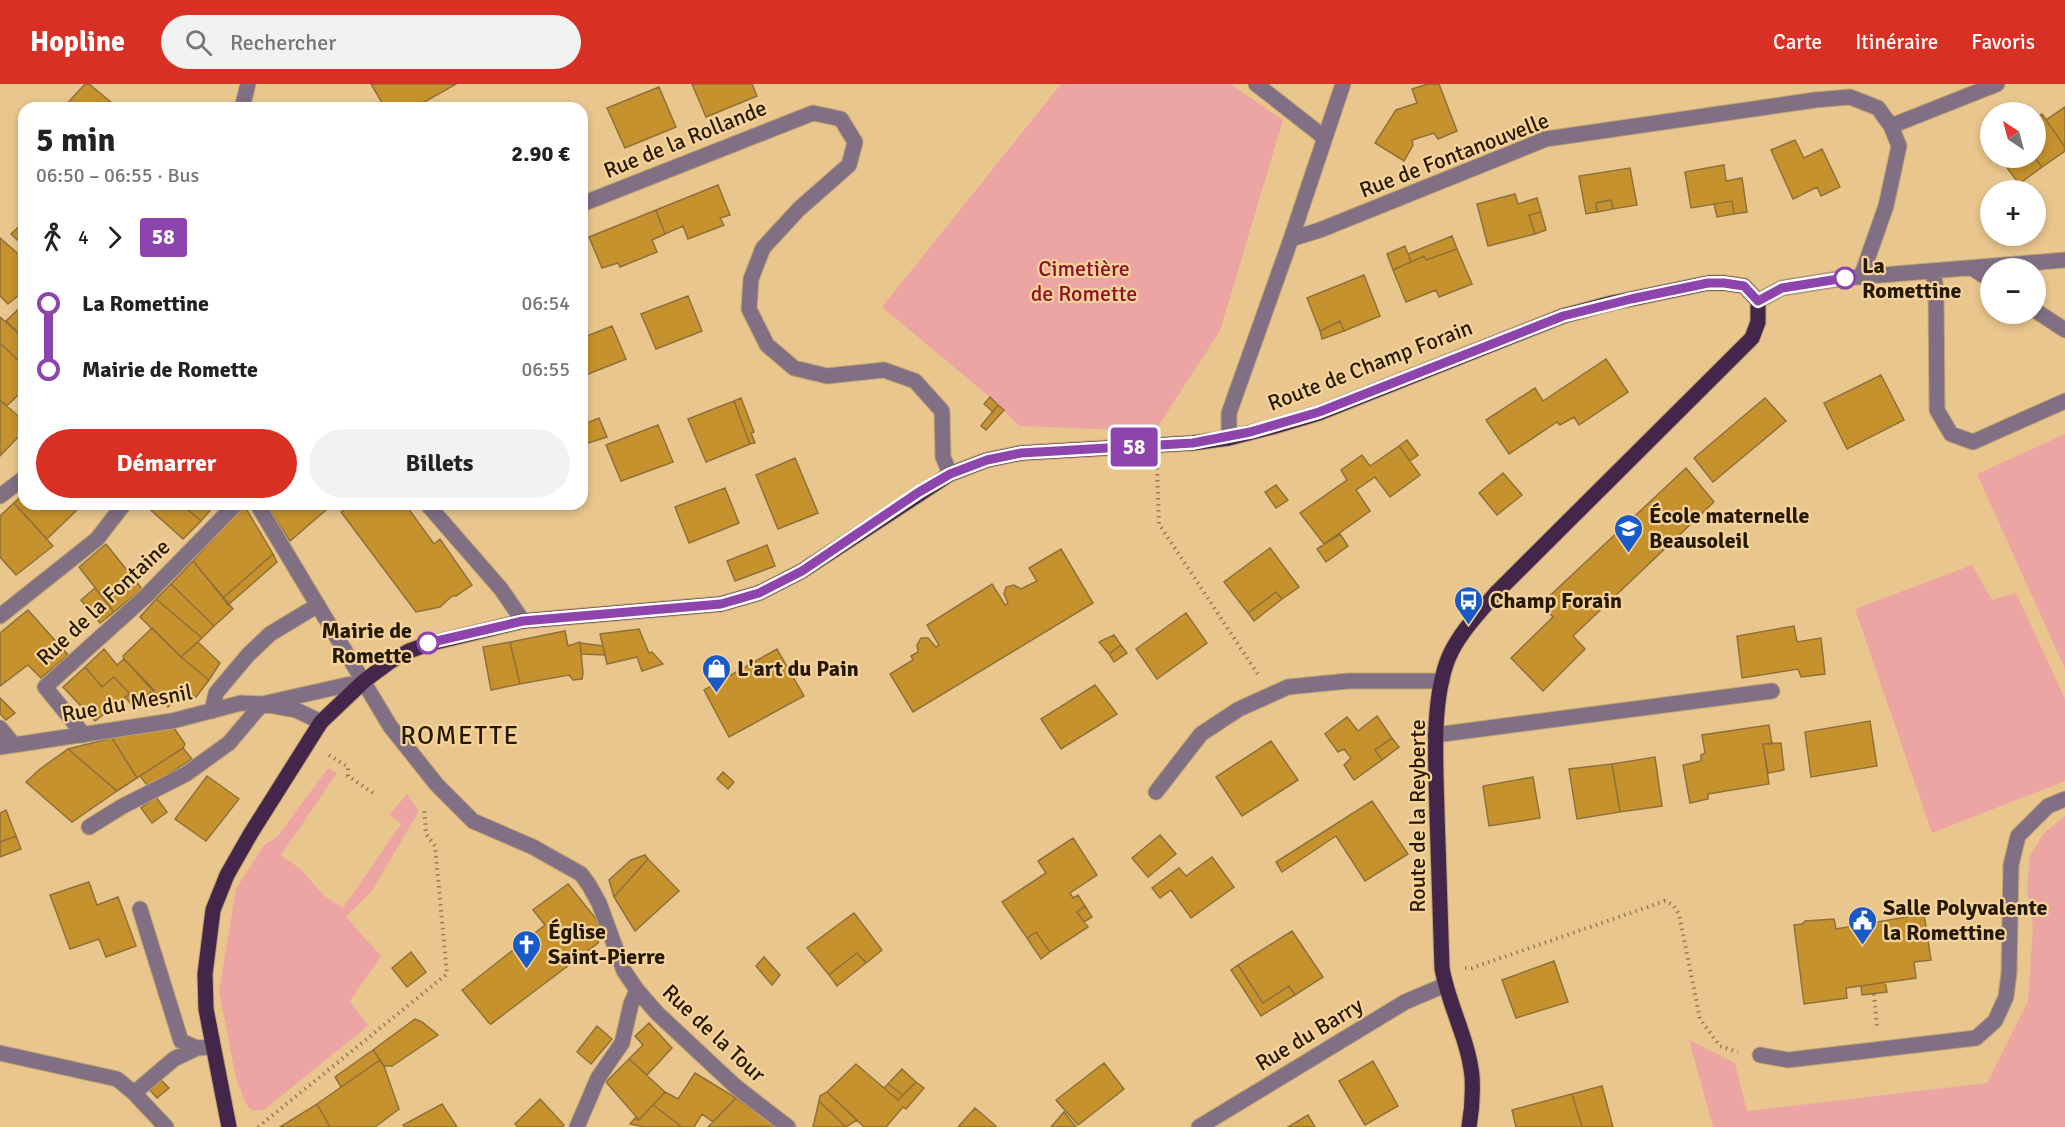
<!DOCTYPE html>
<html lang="fr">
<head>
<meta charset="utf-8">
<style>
	:root { --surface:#fff; --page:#f2f2f2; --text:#222; --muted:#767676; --accent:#d93025 }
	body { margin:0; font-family:Signika,sans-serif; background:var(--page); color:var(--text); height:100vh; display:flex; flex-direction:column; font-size:22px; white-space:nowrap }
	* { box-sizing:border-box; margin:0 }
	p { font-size:20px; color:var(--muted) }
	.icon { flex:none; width:33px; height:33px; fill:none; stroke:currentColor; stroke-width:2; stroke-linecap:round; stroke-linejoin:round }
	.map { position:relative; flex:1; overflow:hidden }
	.side { position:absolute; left:18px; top:18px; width:570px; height:408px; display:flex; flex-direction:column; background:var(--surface); border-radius:18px; box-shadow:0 3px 9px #0003 }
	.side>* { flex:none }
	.badge { padding:0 12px; border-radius:4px; font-size:21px; line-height:39px }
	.needle { width:39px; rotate:324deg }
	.tools { position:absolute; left:1980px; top:18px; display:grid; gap:12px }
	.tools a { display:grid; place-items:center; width:66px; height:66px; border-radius:50%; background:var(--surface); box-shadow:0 3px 9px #0003; font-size:30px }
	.map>.badge { position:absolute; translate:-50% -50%; box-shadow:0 0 0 3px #fff }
	.legs { display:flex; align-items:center; gap:9px; height:66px; padding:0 18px; font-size:20px }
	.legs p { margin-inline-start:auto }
	.overview { display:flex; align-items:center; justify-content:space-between; height:102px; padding:0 18px }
	h1 { font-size:33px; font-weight:700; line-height:45px }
	.cta { display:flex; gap:12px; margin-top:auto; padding:12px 18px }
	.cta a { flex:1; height:69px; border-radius:36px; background:var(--accent); color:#fff; font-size:24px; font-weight:700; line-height:69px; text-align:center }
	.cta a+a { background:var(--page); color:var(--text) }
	ul { padding:0 18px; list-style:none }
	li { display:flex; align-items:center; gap:21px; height:66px; font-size:22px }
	li i { display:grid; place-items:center; width:9px; height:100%; margin:0 8px; background:currentColor }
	li i::after { content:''; width:15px; height:15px; margin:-8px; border:4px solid; border-radius:50%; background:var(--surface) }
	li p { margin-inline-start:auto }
	li:first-child i { background:linear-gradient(#0000 50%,currentColor 0) }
	li:last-child i { background:linear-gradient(currentColor 50%,#0000 0) }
	header { display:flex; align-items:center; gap:36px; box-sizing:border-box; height:84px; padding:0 30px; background:var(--accent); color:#fff }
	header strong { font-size:28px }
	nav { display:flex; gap:33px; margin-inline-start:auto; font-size:21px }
	.search { width:420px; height:54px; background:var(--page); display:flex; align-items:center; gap:15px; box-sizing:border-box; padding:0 21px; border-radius:33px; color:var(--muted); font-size:22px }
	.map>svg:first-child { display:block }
	.green { fill:#eda5a4 }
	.building { fill:#c6922d; stroke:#907039; stroke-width:1.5 }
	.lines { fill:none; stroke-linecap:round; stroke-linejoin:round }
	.minor-casing { stroke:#c1a371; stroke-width:17 }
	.major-casing { stroke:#c1a371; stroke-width:17 }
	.path { stroke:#967d52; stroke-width:4; stroke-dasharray:1.5 4.5; stroke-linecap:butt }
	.minor { stroke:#817084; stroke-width:15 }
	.major { stroke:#432649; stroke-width:15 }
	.line-1-casing { stroke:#fff; stroke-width:14 }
	.line-1 { stroke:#8e44ad; stroke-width:9 }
	.stop-1-dot { fill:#fff; stroke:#8e44ad; stroke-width:3 }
	.labels { text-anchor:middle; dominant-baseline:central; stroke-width:4.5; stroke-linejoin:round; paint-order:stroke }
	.street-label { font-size:22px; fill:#261903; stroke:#f6d39a }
	.stop-label { font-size:22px; font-weight:bold; fill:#261903; stroke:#f6d39a; text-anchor:start }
	.park-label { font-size:22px; fill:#8f1026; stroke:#f6d39a }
	.poi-label { font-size:22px; font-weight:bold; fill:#261903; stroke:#f6d39a; text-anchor:start }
	.quarter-label { font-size:26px; letter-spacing:1.5px; fill:#261903; stroke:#f6d39a }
</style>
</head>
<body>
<header>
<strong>Hopline</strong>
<div class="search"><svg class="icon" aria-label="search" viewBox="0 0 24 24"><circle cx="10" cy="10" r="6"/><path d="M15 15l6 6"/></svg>Rechercher</div>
<nav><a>Carte</a><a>Itinéraire</a><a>Favoris</a></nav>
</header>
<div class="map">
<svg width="2065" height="1043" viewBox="0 0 2065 1043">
	<rect width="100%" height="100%" fill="#e8c68d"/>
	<path class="green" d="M1061,0H1230L1283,36L1220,247L1155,347L1019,342L990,313L882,223Z
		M2065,350V585L1977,390Z
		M1972,481L1992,516L2016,509L2065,615V697L1932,749L1855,525Z
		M328,684L337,689L281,771L303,787L323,811L343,824L401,740L389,731L407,710L419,727L372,807L346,833L381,872L350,917L368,942L265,1025L252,1027L246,1020L236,994L219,907L236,805L264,761L277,753Z
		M2065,732V1043H1713L1689,956L1735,979L1747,1027L1987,999L2028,917L2033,844L2027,804L2030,772L2044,749Z"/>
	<path class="building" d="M85,0H89L118,24H63Z
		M371,0H456L414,24H385Z
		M692,0H752L757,12L706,33Z
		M1428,0H1439L1457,47L1438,55L1434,49L1412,56L1413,61L1404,77L1375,59L1396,26L1417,19L1412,5Z
		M659,3L676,43L625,64L607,24Z
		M2065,23V63L2046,36Z
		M2042,30L2065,63V67L2042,83L2035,74L2036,35Z
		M1795,56L1804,74L1822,65L1840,103L1821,112L1817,103L1793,115L1771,66Z
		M2000,74H2035L2042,83L2019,100Z
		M1724,81L1726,97L1742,94L1747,128L1734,130L1732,117L1691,124L1685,88Z
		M1630,84L1637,121L1613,125L1611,116L1596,119L1597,128L1586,130L1579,92Z
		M718,101L730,131L720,134L724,141L688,155L683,142L665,150L656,126Z
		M1515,110L1518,120L1537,114L1541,128L1529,131L1535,150L1488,162L1477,120Z
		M1611,116L1613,125L1597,128L1596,119Z
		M1732,117L1734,130L1717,133L1714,120Z
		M656,126L665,150L652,156L657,168L620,183L618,179L602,184L589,153Z
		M1541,128L1546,146L1535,150L1529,131Z
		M24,138V162L11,150Z
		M1452,152L1457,165L1426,176L1424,172L1411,178L1408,170Z
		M0,154L24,175V207L8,220L0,212Z
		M1405,162L1411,178L1393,186L1387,170Z
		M1457,165L1472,200L1439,213L1436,206L1406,218L1393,186L1424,172L1426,176Z
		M1364,191L1380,232L1344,247L1340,237L1320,247L1307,214Z
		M688,212L702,247L656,265L641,230Z
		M24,220V254L6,237Z
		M0,233L24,254V282L0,259Z
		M1340,237L1344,247L1322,255L1320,247Z
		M612,242L626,275L588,290L585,287L582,288V254Z
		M0,259L24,282V305L7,322L0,316Z
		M1606,275L1628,308L1579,341L1574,333L1560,341L1557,338L1509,370L1486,336L1535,304L1543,317Z
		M1881,291L1904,336L1847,365L1824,319Z
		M990,313L998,321L993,328L984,320Z
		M741,314L754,348L751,349L755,359L750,360L734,317Z
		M1765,314L1786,337L1713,398L1694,374Z
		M0,316L24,337V347L0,372Z
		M734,317L750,360L706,378L688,335Z
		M998,321L1004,326L986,346L981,342Z
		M599,334L607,353L582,361V341Z
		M658,341L673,378L621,397L606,361Z
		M1407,356L1418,371L1410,377L1399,362Z
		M1399,362L1420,391L1390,413L1375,393L1356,406L1370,427L1324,460L1300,429L1347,396L1341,386L1362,371L1370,382Z
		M795,374L818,429L778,445L756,391Z
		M1686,384L1714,418L1573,552L1585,565L1543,607L1511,574L1553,533L1541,520Z
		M1503,389L1522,411L1497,431L1479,409Z
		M1276,401L1288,416L1276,424L1265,408Z
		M725,404L739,439L689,459L675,423Z
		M24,409V420L82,421L47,455L14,419Z
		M14,419L53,462L16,491L0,473V432Z
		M144,420H181L201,437L183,455Z
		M181,420H214L215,421L201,437Z
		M266,420H333L290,457Z
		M354,420H405L434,460L440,455L472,501L456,512H452L440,523L416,528L341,428Z
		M244,421L273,470L223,514L193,477Z
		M1340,450L1348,462L1326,478L1317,465Z
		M106,460L142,505L114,528L79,483Z
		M767,461L775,482L735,497L727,477Z
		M1270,464L1299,503L1282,515L1276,508L1248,529L1224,498Z
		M1061,465L1093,519L913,628L890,590L913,576L911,572L918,568L917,561L921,554H928L936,563L939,561L927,541L992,500L1005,521L1008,519L1004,510L1006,503L1014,501L1021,505L1037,497L1029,484Z
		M273,470L277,478L228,521L223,514Z
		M193,477L233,525L214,542L171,500Z
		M171,500L214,542L202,554L156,515Z
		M95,504L114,528L100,539L81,516Z
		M1276,508L1282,515L1254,537L1248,529Z
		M156,515L202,554L181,573L140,533Z
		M28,526L68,571L41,594L28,581L0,602V549Z
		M1186,529L1207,559L1157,595L1136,565Z
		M1794,542L1797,558L1821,554L1825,590L1801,593L1798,585L1742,594L1737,552Z
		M152,544L181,573L209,596L196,613L186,606L168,623L124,575L123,572Z
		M639,545L649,569L652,568L663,580L642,587L637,573L607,580L600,550Z
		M565,547L568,562L580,558L583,589L582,595L573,596L569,591L520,600L510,558Z
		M1114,551L1121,561L1109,570L1099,558Z
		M198,558L220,579L209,596L181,573Z
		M510,558L520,600L491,606L483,563Z
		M580,559L603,562L605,571L581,570Z
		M1121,561L1127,569L1114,578L1109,570Z
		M104,565L117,581L124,575L154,606L132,621L125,613L130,610L114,593L102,603L85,583Z
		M777,565L804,612L729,653L704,606Z
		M85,583L102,603L114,593L130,610L95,637L63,603Z
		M1095,601L1117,630L1061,665L1041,635Z
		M0,614L15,629L6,636L0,630Z
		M1377,632L1392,654L1375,666L1382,676L1354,696L1344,681L1351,674L1344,665L1338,668L1325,650L1347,633L1358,647Z
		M1870,637L1877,682L1811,693L1805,648Z
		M1769,641L1772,660H1763L1769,700L1708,710V715L1690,719L1683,681L1701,677V671L1705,669L1702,651Z
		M174,644L185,660L183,664L137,694L112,654Z
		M112,654L137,694L117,707L68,665Z
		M1392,654L1399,663L1382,676L1375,666Z
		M1271,657L1298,696L1242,732L1216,693Z
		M1781,659L1784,686L1768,689L1763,660Z
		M183,664L192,675L155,699L147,701L140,692Z
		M68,665L117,707L72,738L26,698L40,685Z
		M1655,673L1662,722L1620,728L1612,680Z
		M1612,680L1620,728L1577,735L1569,685Z
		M723,688L734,698L728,705L717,695Z
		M207,692L239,715L206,757L175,735Z
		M1533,693L1540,734L1489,742L1483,702Z
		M156,713L167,728L152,739L141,724Z
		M1372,717L1408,770L1365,797L1336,752L1282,788L1276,778Z
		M6,726L16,752L0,758V729Z
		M1160,751L1176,770L1148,793L1132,774Z
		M16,752L21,765L0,773V758Z
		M1073,754L1097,791L1070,809L1073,814L1078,811L1085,822L1077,828L1088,843L1050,868L1036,848L1027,854L1002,818L1046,789L1038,777Z
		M645,771L648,775L614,813L609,796L631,776Z
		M1212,773L1234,803L1191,834L1171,806L1160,814L1152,804L1179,784L1186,792Z
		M648,775L679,807L635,847L614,813Z
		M89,798L97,821L118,813L136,862L106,873L99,855L70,865L50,811Z
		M568,800L597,836L600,850L598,859L491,940L489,939L462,906L545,841L533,826Z
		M1085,822L1092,833L1084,838L1077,828Z
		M854,829L882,866L866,879L857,869L829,891L807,864Z
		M1924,830L1931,876L1914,878L1916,894L1846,904L1847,914L1804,920L1794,841L1802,840L1805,837L1834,835L1836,845Z
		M1292,847L1323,893L1295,911L1289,902L1263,919L1238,881Z
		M1036,848L1050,868L1041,875L1027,854Z
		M411,868L426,888L407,903L392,884Z
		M857,869L866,879L837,902L829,891Z
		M764,873L780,891L772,901L756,882Z
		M1554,877L1568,918L1516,934L1502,896Z
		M1238,881L1263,919L1289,902L1295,911L1261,932L1231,886Z
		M1885,898L1887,908L1862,911L1861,902Z
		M415,935L422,938L438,951L392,982H384L373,966Z
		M649,939L672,964L647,991L629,975L643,961L635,952Z
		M597,942L612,955L591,980L577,968Z
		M373,966L380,976L341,1003L335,993Z
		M629,975L665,1008L639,1036L606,998Z
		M380,976L384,982L399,1025L375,1043H330L317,1020Z
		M1373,977L1398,1022L1365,1041L1339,997Z
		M1104,979L1124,1005L1078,1041L1056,1016Z
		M856,980L898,1016L916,998L924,1004L906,1025L903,1023L886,1043H864L827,1008Z
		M902,985L916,998L903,1011L888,1000Z
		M695,989L736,1014L713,1038L702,1030L694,1043H682L653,1021L665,1008L678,1015Z
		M161,996L169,1004L157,1014L149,1005Z
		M888,1000L903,1011L898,1016L884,1004Z
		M1602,1002L1613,1043H1582L1572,1010Z
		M827,1008L857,1036L846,1043L819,1017L820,1012Z
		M1572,1010L1582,1043H1516L1512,1026Z
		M736,1014L776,1042L708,1043Z
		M540,1015L564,1041L562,1043H518L515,1040Z
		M819,1017L846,1043H813Z
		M317,1020L330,1043H280Z
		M442,1020L457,1043H404L403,1041Z
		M653,1021L682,1043H645L630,1040L635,1034L639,1036Z
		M975,1024L996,1042V1043H958Z
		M1064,1028L1076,1043H1051Z
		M1308,1031L1315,1043H1288Z"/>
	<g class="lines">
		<defs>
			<path id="minor" d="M1256,0L1325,54
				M242,24L248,0
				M1891,42L1997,0
				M582,120L813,29L841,35L855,58L849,81L799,125L763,164L751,195L749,225L767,261L794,284L827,292L884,286L915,297L942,327L943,373L950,390
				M1291,155L1343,0
				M1972,184L1990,196
				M1933,187L1936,206L1937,326L1951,350L1973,358L2065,317
				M1758,217L1782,204L1845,194L2065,176
				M2036,227L2065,246
				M1229,354V329L1291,155L1320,146L1546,55L1815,16L1850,13L1878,24L1891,42L1899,62L1886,122L1861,193
				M0,412L24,394
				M257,420L390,642L437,701L473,737L533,763L581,790L589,801L599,819L624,887L637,906L657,929L735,1002L788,1043
				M427,420L501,505L523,537
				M0,532L97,455L124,420
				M212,627L216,609L248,571L270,550L318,521
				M0,644L14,661
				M84,651L45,603L147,511L236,420
				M1435,651L1772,607
				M0,663L172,637L241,619L262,620L296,626L321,638
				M1156,708L1201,650L1239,625L1288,603L1348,597H1442
				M89,743L123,722L186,690L229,659L262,620L364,597
				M140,825L181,957L197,964L213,963
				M0,969L117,995L134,1009L166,1043
				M1760,971L1788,976L1976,954L1995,937L2006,913L2009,889L2011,781L2018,752L2048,722L2065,715
				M134,1009L174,975L197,964
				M577,1043L598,994L622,959L631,920L637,906
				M1199,1043L1405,918L1445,901"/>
			<path id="major" d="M229,1043L206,925L205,890L213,826L227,791L251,749L321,638L364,597L391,577L409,567L428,560L523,537L721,520L759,509L802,487L950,390L987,376L1021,369L1193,359L1229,354L1272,343L1319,329L1563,232L1612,219L1708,199H1724L1744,202L1758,217V238L1752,254L1496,509C1479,529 1458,550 1448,575C1431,619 1436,682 1437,729C1439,780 1440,832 1442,884C1448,920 1468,954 1472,992C1473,1009 1472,1026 1469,1043"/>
		</defs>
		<use href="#minor" class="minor-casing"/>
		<use href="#major" class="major-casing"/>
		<path class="path" d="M1157,384L1159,440L1259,592
			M329,671L348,683V692L373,709
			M1465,884H1472L1665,817L1673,821L1679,830L1700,935L1720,962L1738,968
			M1874,910L1877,944
			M258,1043L447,890L435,762L426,750L424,724"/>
		<use href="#minor" class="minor"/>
		<use href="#major" class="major"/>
	</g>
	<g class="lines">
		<defs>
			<path id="line-1" d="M428,559L523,537L721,520L759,509L802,487L919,408L950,390L987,376L1021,369L1193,359L1250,348L1319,328L1563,232L1631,215L1708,199H1724L1744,202L1758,217L1782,204L1845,194"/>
		</defs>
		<use href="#line-1" class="line-1-casing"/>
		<use href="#line-1" class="line-1"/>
	</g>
	<defs>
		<symbol id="school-pin" viewBox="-11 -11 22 30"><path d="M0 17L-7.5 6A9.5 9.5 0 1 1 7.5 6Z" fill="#185ac6" stroke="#f6d39a"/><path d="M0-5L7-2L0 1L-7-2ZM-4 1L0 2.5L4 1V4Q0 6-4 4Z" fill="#fff"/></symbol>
		<symbol id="bus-pin" viewBox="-11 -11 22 30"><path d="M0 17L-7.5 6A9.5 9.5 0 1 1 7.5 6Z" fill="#185ac6" stroke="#f6d39a"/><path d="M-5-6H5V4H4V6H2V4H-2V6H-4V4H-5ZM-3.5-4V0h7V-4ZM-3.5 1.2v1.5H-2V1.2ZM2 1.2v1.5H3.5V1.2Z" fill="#fff"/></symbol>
		<symbol id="shop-pin" viewBox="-11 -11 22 30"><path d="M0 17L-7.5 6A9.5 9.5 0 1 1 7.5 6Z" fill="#185ac6" stroke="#f6d39a"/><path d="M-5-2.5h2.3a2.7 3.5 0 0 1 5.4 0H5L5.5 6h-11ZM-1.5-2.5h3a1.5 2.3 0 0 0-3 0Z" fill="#fff"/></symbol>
		<symbol id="civic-pin" viewBox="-11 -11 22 30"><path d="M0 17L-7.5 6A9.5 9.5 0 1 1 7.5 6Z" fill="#185ac6" stroke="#f6d39a"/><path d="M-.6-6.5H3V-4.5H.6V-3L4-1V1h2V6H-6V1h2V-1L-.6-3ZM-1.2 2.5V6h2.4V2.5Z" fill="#fff"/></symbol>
		<symbol id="church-pin" viewBox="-11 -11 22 30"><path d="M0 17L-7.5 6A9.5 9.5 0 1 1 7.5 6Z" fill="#185ac6" stroke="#f6d39a"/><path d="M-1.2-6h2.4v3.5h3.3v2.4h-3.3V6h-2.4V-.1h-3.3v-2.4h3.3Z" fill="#fff"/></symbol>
	</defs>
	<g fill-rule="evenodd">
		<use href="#school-pin" x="1612" y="428" width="33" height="45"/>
		<use href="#bus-pin" x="1452" y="500" width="33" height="45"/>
		<use href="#shop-pin" x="700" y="568" width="33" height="45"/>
		<use href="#civic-pin" x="1846" y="820" width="33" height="45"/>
		<use href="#church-pin" x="510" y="844" width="33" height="45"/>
	</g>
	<g class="stop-1-dot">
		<circle cx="1845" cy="194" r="10"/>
		<circle cx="428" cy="559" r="10"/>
	</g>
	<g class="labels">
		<g class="street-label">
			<text transform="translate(685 55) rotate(-22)">Rue de la Rollande</text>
			<text transform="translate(1454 71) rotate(-21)">Rue de Fontanouvelle</text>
			<text transform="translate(1370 281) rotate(-21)">Route de Champ Forain</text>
			<text transform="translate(103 518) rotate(-43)">Rue de la Fontaine</text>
			<text transform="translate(127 619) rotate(-10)">Rue du Mesnil</text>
			<text transform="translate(1417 732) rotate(-90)">Route de la Reyberte</text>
			<text transform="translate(714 949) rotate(43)">Rue de la Tour</text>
			<text transform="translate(1309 950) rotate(-31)">Rue du Barry</text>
		</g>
		<g class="stop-label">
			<text x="1862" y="181">La<tspan x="1862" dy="25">Romettine</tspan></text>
			<text x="412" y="546" text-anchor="end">Mairie de<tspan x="412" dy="25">Romette</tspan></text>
		</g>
		<g class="park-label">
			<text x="1084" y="184">Cimetière<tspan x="1084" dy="25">de Romette</tspan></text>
		</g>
		<g class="poi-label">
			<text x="1649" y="431">École maternelle<tspan x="1649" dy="25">Beausoleil</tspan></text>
			<text x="1490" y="516">Champ Forain</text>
			<text x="737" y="584">L'art du Pain</text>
			<text x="1883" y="823">Salle Polyvalente<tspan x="1883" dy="25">la Romettine</tspan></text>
			<text x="548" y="847">Église<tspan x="548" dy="25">Saint-Pierre</tspan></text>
		</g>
		<g class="quarter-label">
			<text x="460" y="652">ROMETTE</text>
		</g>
	</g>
</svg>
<div class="tools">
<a><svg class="needle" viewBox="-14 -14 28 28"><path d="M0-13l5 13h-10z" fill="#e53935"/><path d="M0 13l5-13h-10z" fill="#767676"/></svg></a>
<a>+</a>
<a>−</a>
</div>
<b class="badge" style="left:1134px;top:363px;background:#8e44ad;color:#fff">58</b>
<section class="side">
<div class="overview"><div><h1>5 min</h1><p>06:50 – 06:55 · Bus</p></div><b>2.90 €</b></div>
<div class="legs"><svg class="icon" aria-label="walk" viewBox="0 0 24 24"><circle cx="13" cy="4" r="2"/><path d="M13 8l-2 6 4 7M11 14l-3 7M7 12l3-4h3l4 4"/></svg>4<svg class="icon" aria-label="forward" viewBox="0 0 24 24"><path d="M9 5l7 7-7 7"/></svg><b class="badge" style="background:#8e44ad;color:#fff">58</b></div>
<ul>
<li><i style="color:#8e44ad"></i><b>La Romettine</b><p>06:54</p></li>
<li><i style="color:#8e44ad"></i><b>Mairie de Romette</b><p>06:55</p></li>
</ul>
<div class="cta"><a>Démarrer</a><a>Billets</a></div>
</section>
</div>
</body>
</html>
